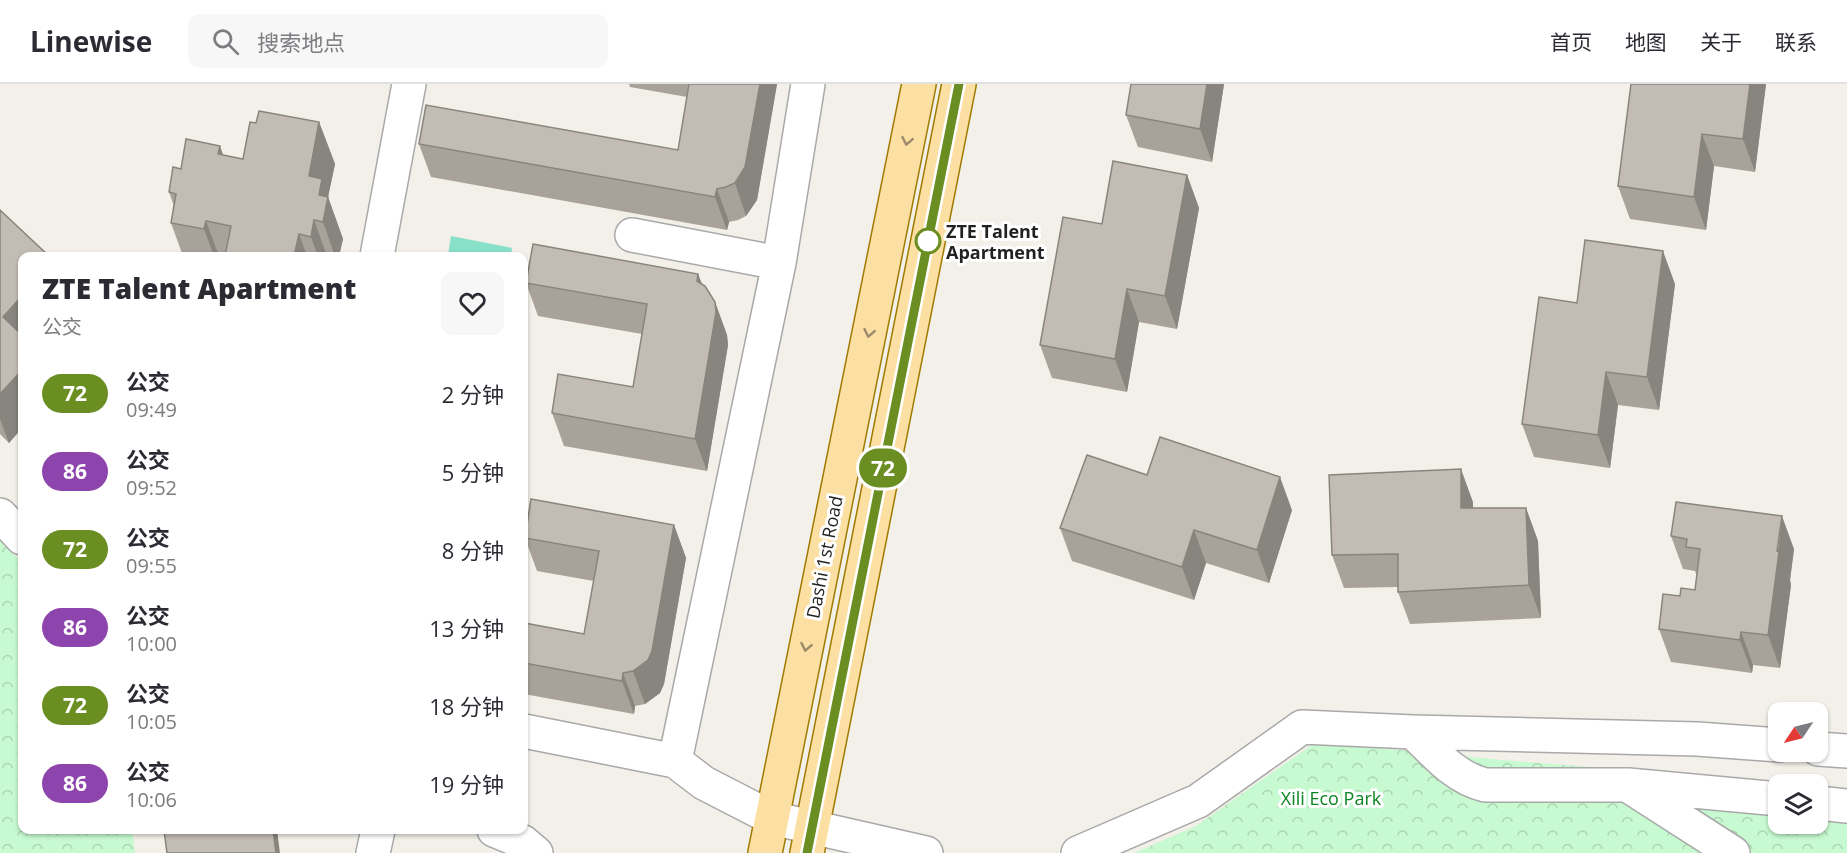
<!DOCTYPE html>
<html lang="zh">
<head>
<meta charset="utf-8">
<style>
	:root { --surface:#fff; --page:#f7f7f7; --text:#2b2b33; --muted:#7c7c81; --line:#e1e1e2 }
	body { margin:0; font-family:"Open Sans","Noto Sans SC",sans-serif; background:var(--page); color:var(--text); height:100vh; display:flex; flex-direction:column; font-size:22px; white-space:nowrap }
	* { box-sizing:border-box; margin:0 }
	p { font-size:20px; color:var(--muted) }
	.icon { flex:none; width:33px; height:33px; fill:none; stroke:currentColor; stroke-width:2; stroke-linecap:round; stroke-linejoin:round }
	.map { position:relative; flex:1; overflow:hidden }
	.sheet { position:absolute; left:18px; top:168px; width:510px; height:582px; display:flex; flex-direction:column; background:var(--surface); border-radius:12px; box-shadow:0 2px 4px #0004 }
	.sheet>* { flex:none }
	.badge { padding:0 12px; border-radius:20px; font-size:21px; line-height:39px }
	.needle { width:39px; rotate:235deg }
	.buttons { position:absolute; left:1768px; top:618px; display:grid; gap:12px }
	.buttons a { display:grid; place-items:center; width:60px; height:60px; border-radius:12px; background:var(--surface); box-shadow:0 2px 4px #0004; font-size:30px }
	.map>.badge { position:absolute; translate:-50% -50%; box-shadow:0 0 0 3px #fff }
	.round { display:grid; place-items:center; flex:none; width:63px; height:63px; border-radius:12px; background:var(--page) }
	.summary { display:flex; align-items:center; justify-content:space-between; height:102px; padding:0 24px }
	h1 { font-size:28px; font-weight:800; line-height:45px }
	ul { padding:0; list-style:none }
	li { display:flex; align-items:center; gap:18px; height:78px; padding:0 24px }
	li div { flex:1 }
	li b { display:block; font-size:22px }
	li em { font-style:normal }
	li .badge { min-width:66px; font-weight:700; text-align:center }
	header { display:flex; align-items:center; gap:36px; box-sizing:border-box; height:84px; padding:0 30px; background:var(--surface); border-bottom:2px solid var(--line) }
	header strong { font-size:28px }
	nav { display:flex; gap:33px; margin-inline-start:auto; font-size:21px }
	.search { width:420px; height:54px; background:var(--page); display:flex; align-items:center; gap:15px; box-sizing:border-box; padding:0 21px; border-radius:12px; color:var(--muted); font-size:22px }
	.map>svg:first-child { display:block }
	.park { fill:url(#park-crowns) }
	.pitch { fill:#87e0c7 }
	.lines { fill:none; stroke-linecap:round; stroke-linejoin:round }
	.minor-casing { stroke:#a9a9a9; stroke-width:36 }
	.major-casing { stroke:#9f7b00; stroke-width:36 }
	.minor { stroke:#fff; stroke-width:33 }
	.major { stroke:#fcdfa3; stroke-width:33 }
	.wall { fill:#a8a29b }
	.shaded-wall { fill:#88847e }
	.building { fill:#c3bcb4; stroke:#88847e; stroke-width:1.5 }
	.oneway { stroke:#9a8a69 }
	.line-casing { stroke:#fff; stroke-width:14 }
	.line { stroke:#6b8e23; stroke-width:9 }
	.stop-dot { fill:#fff; stroke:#6b8e23; stroke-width:3 }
	.labels { text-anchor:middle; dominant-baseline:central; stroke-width:6; stroke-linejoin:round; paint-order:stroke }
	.stop-label { font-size:18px; font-weight:bold; fill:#222; stroke:#fff; text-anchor:start }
	.street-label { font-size:18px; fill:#222; stroke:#fff }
	.park-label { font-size:18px; fill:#0b8422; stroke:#fff }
</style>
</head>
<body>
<header>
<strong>Linewise</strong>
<div class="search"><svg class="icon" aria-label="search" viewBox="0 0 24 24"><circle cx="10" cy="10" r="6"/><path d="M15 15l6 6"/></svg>搜索地点</div>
<nav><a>首页</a><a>地图</a><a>关于</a><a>联系</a></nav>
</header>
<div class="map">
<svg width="1847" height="769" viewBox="0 0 1847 769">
	<defs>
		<pattern id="park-crowns" width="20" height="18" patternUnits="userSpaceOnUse" patternTransform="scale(1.5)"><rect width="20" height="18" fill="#c7fad0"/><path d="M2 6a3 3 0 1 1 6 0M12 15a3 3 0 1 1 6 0" fill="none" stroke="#abd6b2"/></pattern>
	</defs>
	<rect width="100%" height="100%" fill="#f2f0e9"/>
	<path class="park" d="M0,457L22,479V746H132L135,769H0Z
		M1316,658L1502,676L1805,700H1779V740H1818V702L1847,704V769H1134L1196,742Z"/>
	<path class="pitch" d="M451,152L512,164L511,172H448Z"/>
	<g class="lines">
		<defs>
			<path id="minor" d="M632,151L779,179
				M377,172L409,0
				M0,431L22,454
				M524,647L675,677L704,699L772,734L926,769
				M1413,648C1435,669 1455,694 1485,701H1628L1779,715
				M1818,665L1847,667
				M675,677L779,179L808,0
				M1632,704L1733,769
				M1818,719L1847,722
				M494,746L523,758L536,769
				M373,769L378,746
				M1078,769L1198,717L1302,643L1413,648L1697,655L1779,661"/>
			<path id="major" d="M765,769L919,0
				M807,769L959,0"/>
		</defs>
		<use href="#minor" class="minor-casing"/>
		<use href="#major" class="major-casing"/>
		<use href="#minor" class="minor"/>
		<use href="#major" class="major"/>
	</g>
	<path class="wall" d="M629,0H777L757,116L746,132L738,136L729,138L727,146L431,93L419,60L678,66L687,13L630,3Z
		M1224,0L1212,78L1138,63L1126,31Z
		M1766,0L1755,88L1714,82L1706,146L1630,135L1618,102Z
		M319,38L335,80L328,113L343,155L339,172H183L171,139L174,122L169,108L181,85L223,71L243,75L256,39Z
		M1187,91L1199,124L1177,245L1139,238L1127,308L1052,294L1040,261L1102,140Z
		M0,126L22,172V344L9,359L0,350Z
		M698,190L702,200L715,218L727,251L728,261L707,387L564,362L552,329L633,303L642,250L538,232L526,199Z
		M1675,200L1659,326L1618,321L1610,384L1534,373L1522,340L1577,219Z
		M1147,391L1292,426L1269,499L1206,479L1194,516L1072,477L1060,444Z
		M1473,418V424H1526L1538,457L1541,534L1410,540L1398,508V503L1344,504L1332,471Z
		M674,441L686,474L664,600L660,609L645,620L635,622L634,630L524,610V539L584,550L594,497L537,487L525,454Z
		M1671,452L1794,465L1790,496L1791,501L1780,584L1753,581L1752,589L1671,578L1659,545L1680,512L1695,506L1697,492L1695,487L1683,485Z"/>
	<path class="shaded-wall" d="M760,0H777L757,116L746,132L735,99Z
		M1207,0H1224L1212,78L1200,45Z
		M1750,0H1766L1755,88L1743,55Z
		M319,38L335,80L328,113L343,155L339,172H335L323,138L309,92Z
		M1702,50L1714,82L1706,146L1694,113Z
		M220,62L235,104L218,70Z
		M1187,91L1199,124L1177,245L1165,212Z
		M717,105L729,138L727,146L715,113Z
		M314,136L327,172H318L311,153Z
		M206,137L219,172H214L204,145Z
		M299,150L307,172H294Z
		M1663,167L1675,200L1659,326L1647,293Z
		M698,190L710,222L697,197Z
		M1127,205L1139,238L1127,308L1115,275Z
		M20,214L22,220V270L3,233Z
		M715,218L727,251L728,261L707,387L695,355Z
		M22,286V344L9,359L0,335V310Z
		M1606,288L1618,321L1610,384L1598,351Z
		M1461,385L1473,418V457L1461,424Z
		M1280,393L1292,426L1269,499L1257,466Z
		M1526,424L1538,457L1541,534L1529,501Z
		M1782,432L1794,465L1790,496L1791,501L1780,584L1768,551Z
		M674,441L686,474L664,600L660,609L645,620L633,587Z
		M1194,446L1206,479L1194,516L1182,483Z
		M1741,548L1753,581L1752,589L1740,556Z
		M623,589L635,622L634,630L622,597Z
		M273,746H277L280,769H276Z"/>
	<path class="building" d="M689,0H760L745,83L735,99L726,103L717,105L715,113L419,60L426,21L678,66Z
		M1131,0H1207L1200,45L1126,31Z
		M1631,0H1750L1743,55L1702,50L1694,113L1618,102Z
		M259,27L319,38L309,92L322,95L319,111L328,113L323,138L314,136L311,153L299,150L294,172H225L231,142L206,137L204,145L171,139L176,110L169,108L173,83L181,85L186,55L220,62L218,70L243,75L250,38L256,39Z
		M1113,77L1187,91L1165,212L1127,205L1115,275L1040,261L1063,133L1102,140Z
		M0,126L49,172H22V216L20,214L3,233L22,251V286L0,310Z
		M1585,156L1663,167L1647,293L1606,288L1598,351L1522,340L1539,213L1577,219Z
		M533,160L698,190L697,197L705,202L715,218L716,228L695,355L552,329L558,290L633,303L647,220L526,199Z
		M1160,353L1280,393L1257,466L1194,446L1182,483L1060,444L1087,371L1147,391Z
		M1461,385V424H1526L1529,501L1398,508V470L1332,471L1329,391Z
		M531,415L674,441L652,567L648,576L633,587L623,589L622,597L524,579V539L584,550L599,467L525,454Z
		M1676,418L1782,432L1777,467L1779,468L1768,551L1741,548L1740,556L1659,545L1663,510L1680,512L1681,504L1695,506L1700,465L1686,463L1687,455L1671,452Z
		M164,746H273L276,769H167Z"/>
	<defs><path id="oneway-chevron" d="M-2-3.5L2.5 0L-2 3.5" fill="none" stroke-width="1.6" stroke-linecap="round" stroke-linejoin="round" transform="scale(1.5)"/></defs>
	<g class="oneway">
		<use href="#oneway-chevron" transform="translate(907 57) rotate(101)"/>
		<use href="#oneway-chevron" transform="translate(869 249) rotate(101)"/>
		<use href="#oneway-chevron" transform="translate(806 563) rotate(101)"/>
	</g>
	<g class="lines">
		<defs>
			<path id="line" d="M807,769L959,0"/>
		</defs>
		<use href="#line" class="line-casing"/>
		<use href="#line" class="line"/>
	</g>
	<circle class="stop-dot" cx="928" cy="157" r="12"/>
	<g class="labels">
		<g class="stop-label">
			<text x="946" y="147">ZTE Talent<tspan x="946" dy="21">Apartment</tspan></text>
		</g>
		<g class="street-label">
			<text transform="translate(824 473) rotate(-79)">Dashi 1st Road</text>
		</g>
		<g class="park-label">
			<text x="1331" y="714">Xili Eco Park</text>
		</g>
	</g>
</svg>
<div class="buttons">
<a><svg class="needle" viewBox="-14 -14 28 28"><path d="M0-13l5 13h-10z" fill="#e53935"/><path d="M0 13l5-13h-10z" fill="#7c7c81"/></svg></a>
<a><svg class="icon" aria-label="layers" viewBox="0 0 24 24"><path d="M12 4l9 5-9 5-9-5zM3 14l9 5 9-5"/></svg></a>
</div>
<b class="badge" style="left:883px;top:384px;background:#6b8e23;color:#fff">72</b>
<section class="sheet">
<div class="summary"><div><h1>ZTE Talent Apartment</h1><p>公交</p></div><a class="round"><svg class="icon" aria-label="heart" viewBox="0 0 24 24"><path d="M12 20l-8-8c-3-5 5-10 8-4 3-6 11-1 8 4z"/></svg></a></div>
<ul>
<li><span class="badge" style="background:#6b8e23;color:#fff">72</span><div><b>公交</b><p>09:49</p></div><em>2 分钟</em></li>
<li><span class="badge" style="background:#8e44ad;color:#fff">86</span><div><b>公交</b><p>09:52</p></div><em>5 分钟</em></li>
<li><span class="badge" style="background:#6b8e23;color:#fff">72</span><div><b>公交</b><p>09:55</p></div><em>8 分钟</em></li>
<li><span class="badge" style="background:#8e44ad;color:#fff">86</span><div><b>公交</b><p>10:00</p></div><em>13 分钟</em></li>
<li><span class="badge" style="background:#6b8e23;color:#fff">72</span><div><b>公交</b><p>10:05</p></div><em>18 分钟</em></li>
<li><span class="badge" style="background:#8e44ad;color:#fff">86</span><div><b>公交</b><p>10:06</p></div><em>19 分钟</em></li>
</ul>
</section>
</div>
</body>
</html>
